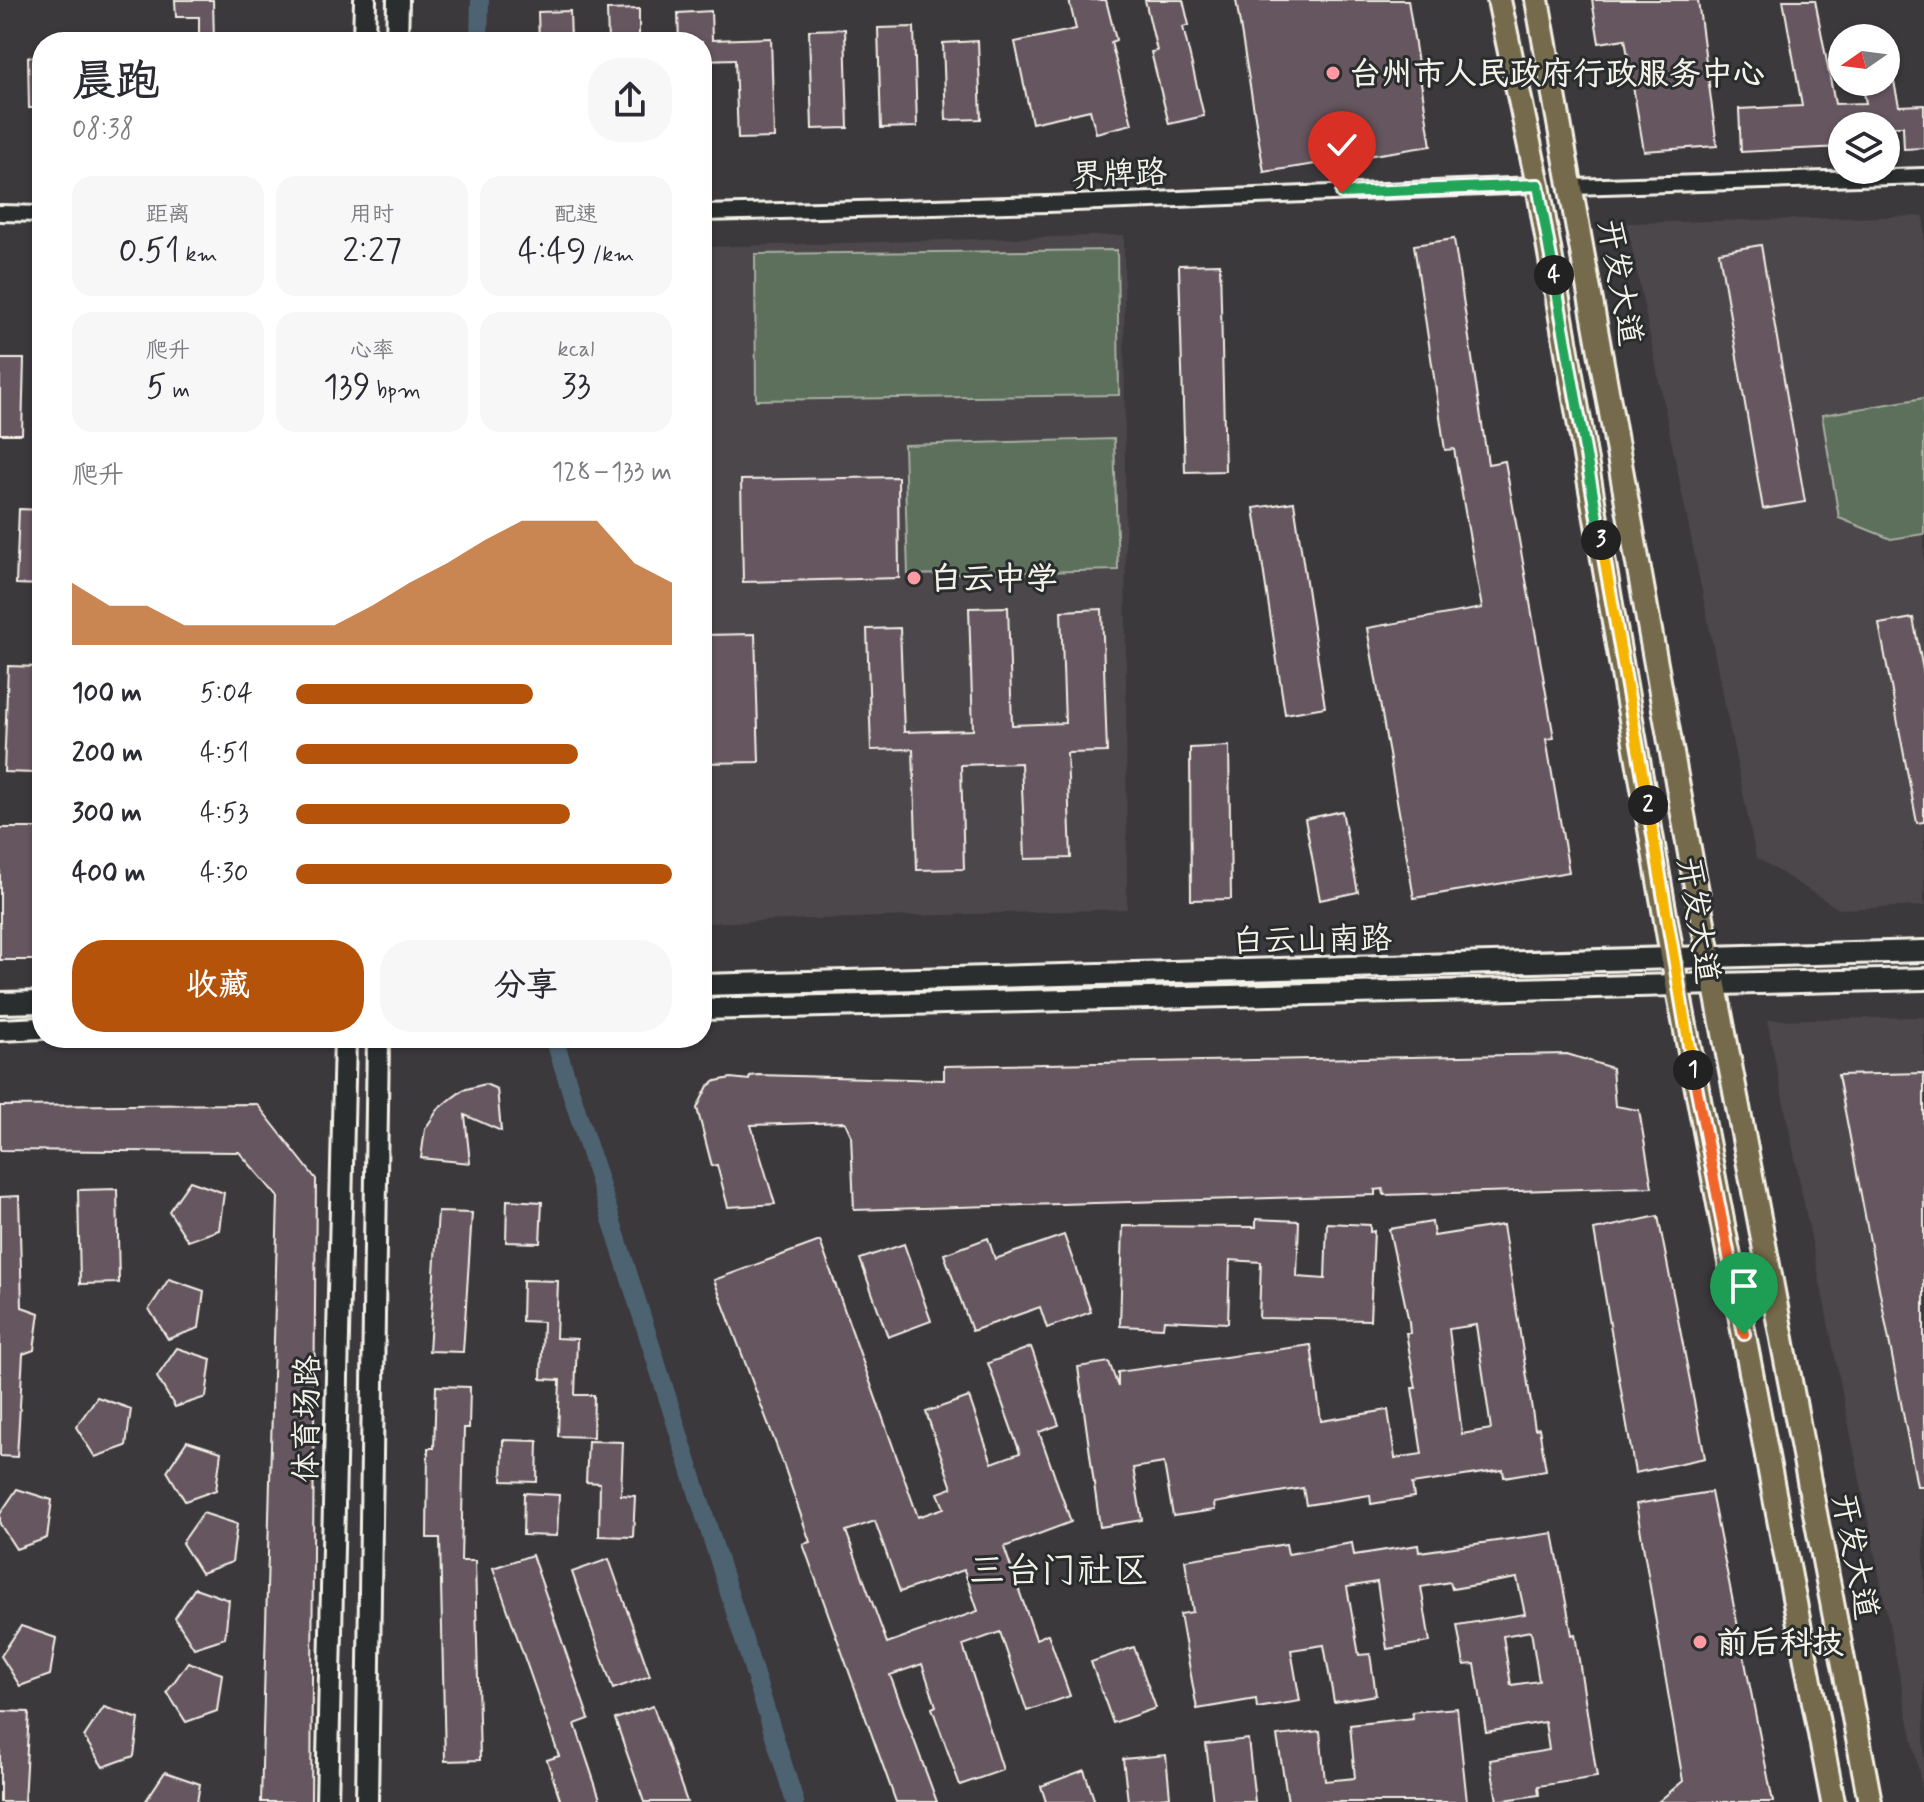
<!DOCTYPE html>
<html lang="zh">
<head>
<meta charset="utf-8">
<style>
  :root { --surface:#fff; --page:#f7f7f7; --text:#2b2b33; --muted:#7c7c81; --accent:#b45309 }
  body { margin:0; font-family:Mynerve,"LXGW WenKai TC",sans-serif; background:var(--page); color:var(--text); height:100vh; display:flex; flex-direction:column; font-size:30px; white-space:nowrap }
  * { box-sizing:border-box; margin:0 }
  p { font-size:26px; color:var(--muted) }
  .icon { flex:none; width:44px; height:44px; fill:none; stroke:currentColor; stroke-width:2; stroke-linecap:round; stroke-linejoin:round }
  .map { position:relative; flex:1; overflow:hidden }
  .details { position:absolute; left:32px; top:32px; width:680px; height:1016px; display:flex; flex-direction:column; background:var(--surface); border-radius:32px; box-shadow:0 2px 6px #0004 }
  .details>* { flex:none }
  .needle { width:52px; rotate:256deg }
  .buttons { position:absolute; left:1828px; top:24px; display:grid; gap:16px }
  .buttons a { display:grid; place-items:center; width:72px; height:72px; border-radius:50%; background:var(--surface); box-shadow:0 2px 6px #0004; font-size:40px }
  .pin { position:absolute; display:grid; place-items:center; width:68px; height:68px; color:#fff; margin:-82px -34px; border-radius:50% 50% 50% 0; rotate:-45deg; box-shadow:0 0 8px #0007 }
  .pin .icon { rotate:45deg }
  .km { position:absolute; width:40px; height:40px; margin:-20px; border-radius:50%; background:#222; color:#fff; font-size:22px; line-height:40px; text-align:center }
  .round { display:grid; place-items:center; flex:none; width:84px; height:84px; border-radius:32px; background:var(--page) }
  .head { display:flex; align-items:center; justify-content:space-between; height:136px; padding:0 40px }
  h1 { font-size:44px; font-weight:600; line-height:60px }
  .stats { display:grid; grid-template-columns:repeat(3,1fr); gap:12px; height:136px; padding:8px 40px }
  .stats div { display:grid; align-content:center; border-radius:20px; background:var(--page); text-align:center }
  .stats b { font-size:34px; font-weight:600 }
  .stats small { font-size:22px; font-weight:400 }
  .stats p { font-size:22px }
  .chart { height:224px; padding:16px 40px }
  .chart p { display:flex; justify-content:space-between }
  .chart svg { width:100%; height:144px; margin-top:8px; fill:var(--accent); opacity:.7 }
  .button { display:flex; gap:16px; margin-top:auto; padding:16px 40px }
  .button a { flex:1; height:92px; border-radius:32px; background:var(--accent); color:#fff; font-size:32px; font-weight:600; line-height:92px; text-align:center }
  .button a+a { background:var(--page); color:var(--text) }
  ul { padding:0 40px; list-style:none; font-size:26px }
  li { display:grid; grid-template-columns:128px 96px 1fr; align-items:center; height:60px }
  li i { height:20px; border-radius:10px; background:var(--accent) }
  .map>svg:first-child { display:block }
</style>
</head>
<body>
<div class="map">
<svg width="1924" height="1802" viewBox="0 0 1924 1802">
  <rect width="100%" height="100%" fill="#3c393d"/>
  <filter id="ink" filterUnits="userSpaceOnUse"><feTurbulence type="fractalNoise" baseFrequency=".0125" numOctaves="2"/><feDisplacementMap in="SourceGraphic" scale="16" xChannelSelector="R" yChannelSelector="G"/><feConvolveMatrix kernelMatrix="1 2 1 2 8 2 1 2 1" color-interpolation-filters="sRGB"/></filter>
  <g filter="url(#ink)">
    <path fill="#4c464b" d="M1924,216v690l-85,3 -83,-52 -129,-634z
      M1124,235l3,674 -425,14v-676z
      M1924,1017v780l-157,-777z"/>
    <path fill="#5c705b" stroke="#a8b0a2" stroke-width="2" d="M1117,250l2,145 -363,5 -1,-146z
      M1924,398v136l-33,5 -52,-21 -17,-103z
      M1114,439l4,131 -210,5 -4,-130z"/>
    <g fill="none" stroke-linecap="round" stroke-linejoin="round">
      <path stroke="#4e6372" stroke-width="18" d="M479,42l1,-42
        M554,1038l241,764"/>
    </g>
    <path fill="#665660" stroke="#f4f1e8" stroke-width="2" fill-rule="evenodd" d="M175,0h38l1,42h-15v-25h-23z
      M1069,0h37l10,40 -5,2 21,82 -36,9 -6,-23 -58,13 -17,-81 61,-13z
      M1145,0h38l6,25 -6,2 21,89 -35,8 -18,-72 6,-1z
      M1236,0h172l23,146 -167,26z
      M1592,0h106l19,146 -73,5 -19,-112 -26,4z
      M1783,0h32l20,104 31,-1 -4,-21h32l5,24 25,-1v43l-20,1 -1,-23h-61v21l-101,5 -2,-43 63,-3z
      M639,9v33h-31l-1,-32z
      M570,11l1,31h-32l-1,-30z
      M711,11l1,29 59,-2 3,100 -36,1 -3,-80 -33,1v-18h-23l-1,-29z
      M914,27l3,100 -36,1 -3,-100z
      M845,29l3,99 -36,1 -3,-99z
      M978,41l3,78 -35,1 -3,-77z
      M42,56v52h-13l-1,-51z
      M1454,239l34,225 17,-3 49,277 -8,1 23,133 -155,26 -47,-270 115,-20 -28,-159 -9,1 -31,-205z
      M1761,245l44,257 -42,7 -44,-257z
      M1220,264l5,207 -40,1 -6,-207z
      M0,359h24l-2,75h-22z
      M898,477l1,101 -156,4 -2,-102z
      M1294,502l31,205 -40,7 -31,-206z
      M19,509l23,1v75l-26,-1z
      M1008,607l4,118 53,-2 -4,-112 41,-2 5,143 -40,1 4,105 -46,1 -4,-96 -60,2 3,104 -47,1 -4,-121 -42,1 -4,-121 33,-1 4,104 69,-2 -4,-122z
      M1913,618l11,57v147l-7,1 -38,-199z
      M755,634l4,128 -57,1v-128z
      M8,666l31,1 -4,106 -31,-1z
      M1229,746l2,153 -40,1 -1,-152z
      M1342,811l16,81 -38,8 -15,-81z
      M0,828h42v132h-42z
      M1567,1054l45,14 3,38 24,4 13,77 -268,8 -1,-6 -8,1v5l-521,15 -3,-75 -6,-13 -94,3 24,79 -47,3 -11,-42 -5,1 -15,-58 11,-22 8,-5 15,-3 18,2 1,-4 8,-1 186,5v-14z
      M1924,1073v413h-7l-79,-411z
      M485,1084l12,5 4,42 -36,-16 5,48 -49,-5 4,-29 14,-21 24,-18z
      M257,1104l59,75 -5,623h-50l17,-605 -39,-45 -239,-2v-44z
      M190,1181l34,12 -5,37 -31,11 -19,-30z
      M117,1189l2,94 -39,1 -2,-94z
      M19,1196l3,111 17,6 -5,37 -11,4 -6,103 -17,-1v-259z
      M507,1200l35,2 -2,41 -34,-1z
      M438,1212l34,1 -9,139 -34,-1z
      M1658,1216l47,242 -70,15 -41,-243z
      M1256,1219l43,2 -2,56 28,2 2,-56 43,2v7l4,-1 -4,89 -111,-2 2,-56 -31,-2 -2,63 -64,-3 -1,8 -43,-2 3,-100 133,1z
      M1432,1222l2,14 69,-11 32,204 4,-1 7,42 -42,7 -1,-7 -91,14 2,13 -43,7 -1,-9 -64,10 -3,-17 -89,15 1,7 -42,6 -9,-53 -31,5 9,52 -42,7 -22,-160 31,-5 9,25v-15l193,-27 10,76 67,-11 7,48 27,-4 -10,-66h4l-10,-55h4l-1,-11 -20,-93zM1476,1325l15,104 -29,5 -13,-105z
      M1064,1235l27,77 -44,16 -7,-21 -68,24 -28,-77 44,-16 7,21z
      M820,1241l98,276 26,-9 -6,-15 14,-5 -26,-76 43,-15 23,66 28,-10 -32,-90 43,-16 28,78 -20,7 32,90 -67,25 32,92 12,-5 22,62 -43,15 -27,-79 -37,13 40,125 -43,15 -28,-77 4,-2 -14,-42 -32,11 47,127h-41l-93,-258 7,-2 -27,-79 -69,-183zM875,1521l25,71 64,-22 14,41 -91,32 -41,-112z
      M904,1244l27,77 -43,16 -28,-78z
      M169,1279l35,12 -5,37 -31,11 -19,-30z
      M523,1280l35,1 -2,57 21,1 -2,56h19l-1,42 -35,-1 2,-56 -19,-1 2,-57 -21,-1z
      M177,1348l34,11 -5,38 -31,10 -18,-30z
      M436,1386l34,1 -1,41h-5l-3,133h14l5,199 -35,1 -5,-223h-13l1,-90h6z
      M97,1397l34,12 -5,37 -31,11 -19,-30z
      M503,1440l35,1 -1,41 -35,-1z
      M187,1441l34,11 -5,38 -31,11 -18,-30z
      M588,1441l35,1 -2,53 14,1 -2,41 -34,-1 1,-53 -14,-1z
      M17,1489l35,11 -5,38 -31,11 -16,-25v-10z
      M1711,1492l62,310h-115l25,-21 -47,-277z
      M524,1493l35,2 -2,41 -34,-1z
      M203,1513l34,11 -5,38 -31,11 -19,-30z
      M1553,1533l19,102 3,-1 22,143 -59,9 1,9 -42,6 -7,-41 59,-10 -4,-28 -59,10 -11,-68 -11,1 -7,-40 68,-11 -8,-36 -65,11 -2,-7 -29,5 9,55 -43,7 -10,-67 -30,5 12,68 11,-1 6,41 -42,7 -10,-57 -33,5 9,51 -43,7 -1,-9 -59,10 -17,-95 13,-2 -8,-52 101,-16 2,10 64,-11 2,12 64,-10 1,7zM1531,1631l8,50 -28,4 -8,-49z
      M532,1555l57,164 -14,5 26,78h-40l-14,-42 12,-4 -66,-188z
      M609,1559l41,117 -37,13 -41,-117z
      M195,1588l34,12 -4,38 -31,10 -19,-30z
      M21,1626l35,12 -6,37 -30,11 -19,-30z
      M1134,1647l22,61 -43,15 -22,-61z
      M188,1662l34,12 -5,37 -31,11 -19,-30z
      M653,1706l34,96h-43l-29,-83z
      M104,1707l35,12 -5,37 -31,11 -19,-30z
      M1457,1708l10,94h-179l-11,-66 43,-5 5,50 30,-3 -5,-53 63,-7 -1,-6z
      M0,1711l29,1 -5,90h-24z
      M1248,1739l7,63h-42l-7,-58z
      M1166,1755l4,42 -42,4 -5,-42z
      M1084,1770l11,32h-49l-5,-16z
      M165,1772l35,12 -3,18h-52z"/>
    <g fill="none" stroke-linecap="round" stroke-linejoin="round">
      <g stroke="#f4f1e8" stroke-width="20">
        <path id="minor" d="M1572,187l352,-11
          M0,213l42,1
          M702,213l346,-9 490,-19"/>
      </g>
      <g stroke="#f4f1e8" stroke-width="26">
        <path id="secondary" d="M364,42l1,-42
          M397,42l1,-42
          M702,985l1222,-34
          M0,1003l42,-1
          M702,1009l1222,-30
          M0,1030l42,-2
          M327,1802l18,-764
          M367,1802l11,-764"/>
      </g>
      <g stroke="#f4f1e8" stroke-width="28">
        <path id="primary" d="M1499,0l39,185 139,799 156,818
          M1537,0l155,865 178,937"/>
      </g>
      <use href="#minor" stroke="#2a2d2e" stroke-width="14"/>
      <use href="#secondary" stroke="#2a2d2e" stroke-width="20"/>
      <use href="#primary" stroke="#746b4b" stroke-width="22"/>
    </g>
  </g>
  <g fill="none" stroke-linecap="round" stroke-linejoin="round" filter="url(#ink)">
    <g stroke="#fff" stroke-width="16">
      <path id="split-1" d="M1693,1070l51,264"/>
    </g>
    <g stroke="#fff" stroke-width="16">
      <path id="split-2" d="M1648,805l45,265"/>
    </g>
    <g stroke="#fff" stroke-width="16">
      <path id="split-3" d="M1601,540l47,265"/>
    </g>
    <g stroke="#fff" stroke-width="16">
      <path id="split-4" d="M1554,275l47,265"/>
    </g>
    <g stroke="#fff" stroke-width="16">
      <path id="split-5" d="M1342,193l196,-8 16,90"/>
    </g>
    <use href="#split-1" stroke="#f0652b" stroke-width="10"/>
    <use href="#split-2" stroke="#f5b400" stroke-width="10"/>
    <use href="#split-3" stroke="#f5b400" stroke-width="10"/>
    <use href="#split-4" stroke="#22a559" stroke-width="10"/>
    <use href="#split-5" stroke="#22a559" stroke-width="10"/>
  </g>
  <g fill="#ff9aa2" stroke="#2a2d2e" stroke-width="3">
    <circle cx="1333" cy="73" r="8"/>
    <circle cx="914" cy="578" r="8"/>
    <circle cx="1700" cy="1642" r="8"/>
  </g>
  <g text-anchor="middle" stroke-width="6" stroke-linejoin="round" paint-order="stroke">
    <g font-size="32" font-weight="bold" fill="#f4f1e8" stroke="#2a2d2e" text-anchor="start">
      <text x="1349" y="84">台州市人民政府行政服务中心</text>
      <text x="930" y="589">白云中学</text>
      <text x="1716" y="1653">前后科技</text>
    </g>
    <g font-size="32" fill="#f4f1e8" stroke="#2a2d2e">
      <text transform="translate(1119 173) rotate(-2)" y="11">界牌路</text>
      <text transform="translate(1621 282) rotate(80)" y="11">开发大道</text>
      <text transform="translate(1699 920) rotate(81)" y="11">开发大道</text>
      <text transform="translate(1312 939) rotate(-1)" y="11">白云山南路</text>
      <text transform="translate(306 1419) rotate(-89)" y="11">体育场路</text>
      <text transform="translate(1856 1556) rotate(79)" y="11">开发大道</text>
    </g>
    <g font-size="36" fill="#f4f1e8" stroke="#2a2d2e">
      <text x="1059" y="1582">三台门社区</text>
    </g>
  </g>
</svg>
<div class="buttons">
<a><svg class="needle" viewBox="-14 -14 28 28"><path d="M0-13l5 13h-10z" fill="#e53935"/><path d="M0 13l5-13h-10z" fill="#7c7c81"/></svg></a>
<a><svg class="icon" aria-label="layers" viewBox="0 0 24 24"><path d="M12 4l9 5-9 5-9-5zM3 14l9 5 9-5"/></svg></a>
</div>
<div class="pin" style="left:1744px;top:1334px;background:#1e9e55"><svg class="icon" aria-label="arrive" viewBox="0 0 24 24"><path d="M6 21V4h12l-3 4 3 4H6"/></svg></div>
<div class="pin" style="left:1342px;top:193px;background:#d93025"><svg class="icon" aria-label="check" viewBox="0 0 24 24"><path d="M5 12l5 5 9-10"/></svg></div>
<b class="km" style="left:1693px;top:1070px">1</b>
<b class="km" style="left:1648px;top:805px">2</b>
<b class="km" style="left:1601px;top:540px">3</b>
<b class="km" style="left:1554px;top:275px">4</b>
<section class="details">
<div class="head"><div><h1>晨跑</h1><p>08:38</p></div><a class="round"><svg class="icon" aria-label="share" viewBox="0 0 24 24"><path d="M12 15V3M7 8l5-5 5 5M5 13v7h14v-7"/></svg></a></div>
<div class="stats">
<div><p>距离</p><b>0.51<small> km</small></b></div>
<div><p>用时</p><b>2:27</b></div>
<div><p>配速</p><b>4:49<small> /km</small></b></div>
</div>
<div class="stats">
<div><p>爬升</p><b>5<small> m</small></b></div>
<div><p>心率</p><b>139<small> bpm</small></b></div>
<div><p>kcal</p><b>33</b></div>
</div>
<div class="chart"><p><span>爬升</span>128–133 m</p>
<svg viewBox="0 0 160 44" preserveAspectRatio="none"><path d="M0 44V25L10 32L20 32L30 38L40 38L50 38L60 38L70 38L80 32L90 25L100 19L110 12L120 6L130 6L140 6L150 19L160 25V44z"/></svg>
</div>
<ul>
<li><b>100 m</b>5:04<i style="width:63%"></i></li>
<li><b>200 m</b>4:51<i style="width:75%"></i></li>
<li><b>300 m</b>4:53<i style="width:73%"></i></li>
<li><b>400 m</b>4:30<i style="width:100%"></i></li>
</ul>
<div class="button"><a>收藏</a><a>分享</a></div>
</section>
</div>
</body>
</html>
